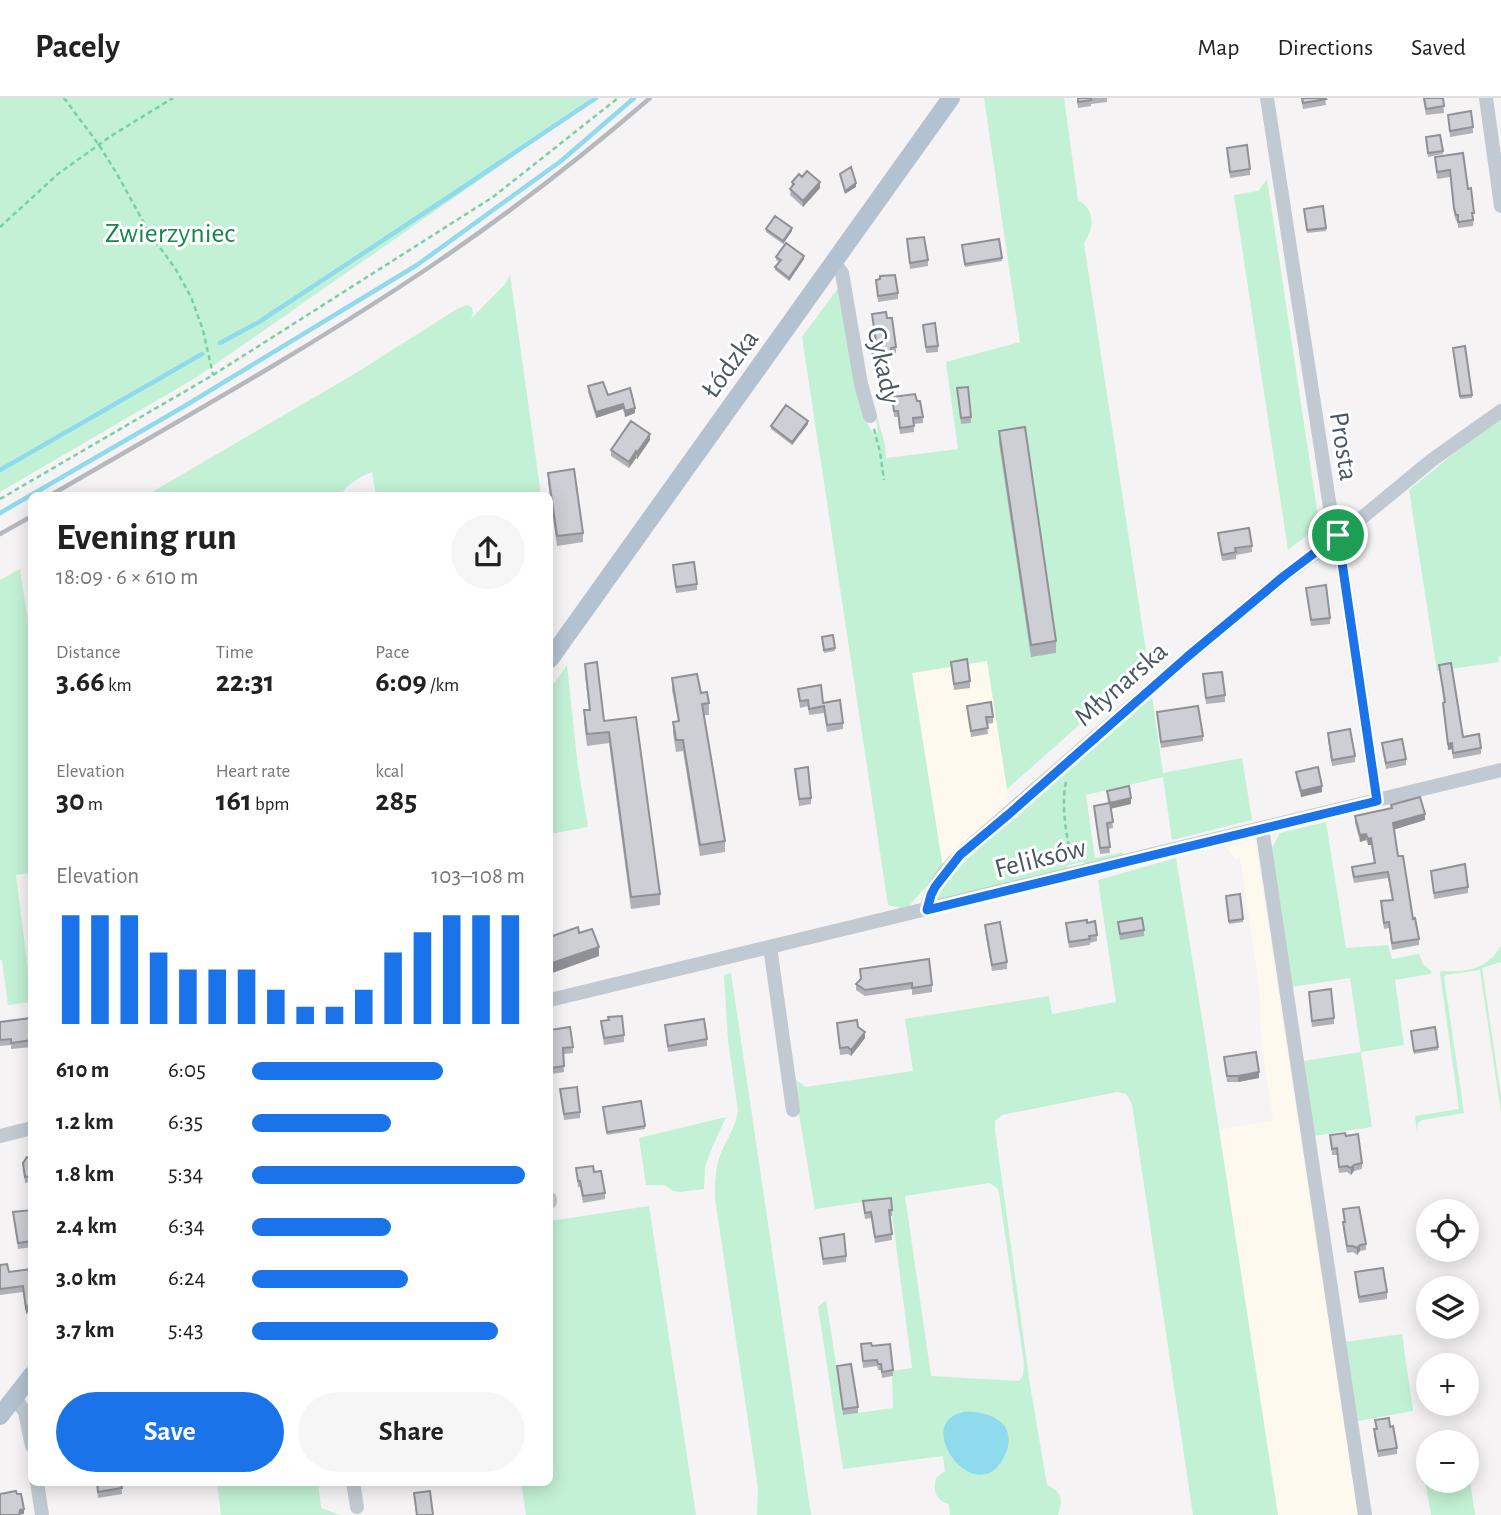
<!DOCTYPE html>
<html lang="en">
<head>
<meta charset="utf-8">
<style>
  :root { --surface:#fff; --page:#f6f6f6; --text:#222; --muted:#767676; --line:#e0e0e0; --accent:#1a73e8 }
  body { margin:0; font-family:"Alegreya Sans",sans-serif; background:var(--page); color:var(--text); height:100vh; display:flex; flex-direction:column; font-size:26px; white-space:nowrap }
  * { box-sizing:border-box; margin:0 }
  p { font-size:23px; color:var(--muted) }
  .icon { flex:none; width:38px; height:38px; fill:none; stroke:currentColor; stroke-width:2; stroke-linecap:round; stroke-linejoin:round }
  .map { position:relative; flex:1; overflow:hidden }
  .drawer { position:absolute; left:28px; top:394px; width:525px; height:994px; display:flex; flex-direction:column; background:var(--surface); border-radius:10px; box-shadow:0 4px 18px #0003 }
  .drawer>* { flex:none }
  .tools { position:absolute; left:1416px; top:1101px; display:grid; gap:14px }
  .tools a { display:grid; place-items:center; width:63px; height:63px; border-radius:50%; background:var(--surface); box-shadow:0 4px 18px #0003; font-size:35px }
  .pin { position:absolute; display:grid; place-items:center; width:60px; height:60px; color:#fff; margin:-30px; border:4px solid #fff; border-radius:50%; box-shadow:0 2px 7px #0007 }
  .round { display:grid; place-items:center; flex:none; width:74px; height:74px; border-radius:37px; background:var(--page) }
  .overview { display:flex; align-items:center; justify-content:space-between; height:119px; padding:0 28px }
  h1 { font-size:38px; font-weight:700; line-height:52px }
  .metrics { display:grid; grid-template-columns:repeat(3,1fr); gap:10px; height:119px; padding:7px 28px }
  .metrics div { display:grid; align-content:center }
  .metrics b { font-size:30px; font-weight:700 }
  .metrics small { font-size:19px; font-weight:400 }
  .metrics p { font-size:19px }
  .chart { height:196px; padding:14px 28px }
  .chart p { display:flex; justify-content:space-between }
  .chart svg { width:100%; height:126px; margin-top:7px; stroke:var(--accent); stroke-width:6 }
  .action { display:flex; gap:14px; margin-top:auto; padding:14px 28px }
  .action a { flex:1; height:80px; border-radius:42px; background:var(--accent); color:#fff; font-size:28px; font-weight:700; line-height:80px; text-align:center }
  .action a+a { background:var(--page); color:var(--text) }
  ul { padding:0 28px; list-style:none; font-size:23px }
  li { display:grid; grid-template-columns:112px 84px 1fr; align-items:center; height:52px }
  li i { height:18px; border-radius:9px; background:var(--accent) }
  header { display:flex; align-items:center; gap:42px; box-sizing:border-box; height:98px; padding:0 35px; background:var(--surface); border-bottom:2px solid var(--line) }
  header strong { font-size:33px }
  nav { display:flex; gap:38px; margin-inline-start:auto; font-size:24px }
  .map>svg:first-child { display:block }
</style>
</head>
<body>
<header>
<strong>Pacely</strong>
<nav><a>Map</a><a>Directions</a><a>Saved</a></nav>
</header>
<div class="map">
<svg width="1501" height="1417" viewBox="0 0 1501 1417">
  <rect width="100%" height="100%" fill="#f5f3f3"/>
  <path fill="#fdf9ef" d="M988,563l21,145 -66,62 -31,-195z
    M1255,741l103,676h-81l-58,-385 54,-10 -12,-79 -2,-55 -19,-128 -5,1 -10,-13z"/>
  <path fill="#c3f1d5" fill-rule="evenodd" d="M0,0h597l-400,279 -197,115z
    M984,0h80l14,102c18,10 16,28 6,43l64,421 -141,125 -20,-128 -75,12 31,195 -35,39 -6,1 -14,-3 -86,-568 37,-50 21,111 8,27 6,10 4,-3 -4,-26 11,39 1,13 72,-9 -12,-87 74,-20z
    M1267,81l51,337 -7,16 -23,18 -54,-355 24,-4z
    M510,176l31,221h-165l-4,-23c-12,4 -25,13 -32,23h-193l209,-122 101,-64 10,-4 5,2 1,6 -2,6 34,-35z
    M1501,320v238l-3,1 1,5 -62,9 -28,-181 59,-48z
    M20,471l12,79v225l-16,2 16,127 -24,3 -6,-45h-2v-380z
    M567,567l11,102 10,60 -38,7v-145z
    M1152,598l11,77 79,-15 10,62 -80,20 -9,-63 -77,18 9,63 28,-6 -2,4 -31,8 -9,-2 -14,4 -1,3 -31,6 -114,31c72,-75 151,-144 231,-210z
    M1326,724l20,126 42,-3 4,14 27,-5 4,10 9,8 -1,2 -36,6 9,65 -43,7 11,75 -58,9 -11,-75 58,-9 -11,-74 -59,9 -20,-137 9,-17z
    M1176,760l28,173 74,484h-85l-61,-411 -6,-10 -9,-2 -115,23 -7,6v9l35,255 17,100c15,7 16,14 11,30h-108l-1,-11c-14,-4 -16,-13 -13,-26l9,-7 -2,-15 -100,13 -25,-162 8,-7 18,115 49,-7 -1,-37 20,-3 -22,-170 -75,11 -22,-131 13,9 107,-16 -8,-52 144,-23 3,18 64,-12 -18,-122zM989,1085l8,5 2,5 25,171 -1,12 -4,5 -88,-5 -26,-180z
    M1501,848v16l-19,6 19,128v17l-21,-143 -34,5 -2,2 20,136 -42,7 -4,3 -1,8 -2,-15 44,-7 -19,-136 1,-2c27,1 45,-1 60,-25z
    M731,875l80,542h-54l1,-27 -43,-290c0,-16 0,-30 6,-45 6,-14 15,-27 17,-42l-10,-71 -4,-65z
    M726,1019l-15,33 -6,17 -1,22 -24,3 -7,-1 -9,-6h-18l-7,-47z
    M649,1108l47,309h-170l-5,-33h29v-261z
    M1402,1236l11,77 -55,10 -13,-79z
    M1428,1355v27h38l1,-21 8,56h-44l-10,-57z
    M217,1384h101l3,26 19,7h-119z"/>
  <path fill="#90daee" d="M963,1314c28,-2 56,12 42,43 -4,8 -10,17 -19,19 -26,7 -55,-37 -37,-55 4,-4 9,-5 14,-7z"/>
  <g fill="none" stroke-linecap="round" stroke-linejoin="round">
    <path stroke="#90daee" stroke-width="4.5" d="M220,245l39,-21 185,-122 152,-102
      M0,372l202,-116
      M0,415l183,-106 234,-142 144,-104 73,-63"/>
    <path stroke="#7ad0a6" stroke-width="2.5" stroke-dasharray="5 3.5" stroke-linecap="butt" d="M64,0l35,47 18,29 33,60 25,34 16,29 12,33 10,45
      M0,129l58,-53 53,-38 62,-38
      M874,331l6,23 4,28
      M0,401l213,-124 280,-178 125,-99
      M1066,684c-5,24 0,53 6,77"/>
    <path stroke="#c1cad2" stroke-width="14" d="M1267,0l64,416 7,21 39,266
      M1486,0l15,108
      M834,164l8,11 19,111 9,32
      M1262,730l103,687
      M927,812c2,-22 19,-40 33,-55l227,-198 97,-81 69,-51 79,-65 69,-49
      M770,849l23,163
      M550,902l951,-230
      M0,1038l32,-8
      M550,1101v3
      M15,1300l10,14 7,34
      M37,1384l5,33
      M353,1384l4,25"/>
    <path stroke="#b3c2d1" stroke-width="18" d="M550,561l401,-561
      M0,1318l32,-41"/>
    <path stroke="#b5b8bd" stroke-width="4.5" d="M51,397c131,-76 264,-150 389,-235 73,-50 143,-104 210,-162
      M0,436l32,-18"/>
  </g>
  <path fill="#b0b2b7" d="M1077,0h30v4l-16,2v2l-13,2z
    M1301,0h24l1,7 -23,4z
    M1423,0h20l1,15 -18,2z
    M1448,17l25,12v6l-23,4z
    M1426,43l17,10v3l-15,3z
    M1227,50l23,21v6l-20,3z
    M1463,55l5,36 6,30 -1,7 -15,2v-7h-2l-2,-7 -4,-37 -13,2 -2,-22z
    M792,84l28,6 -17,19 -13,-12z
    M1304,114l22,16v3l-19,2z
    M766,131l26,2 -9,13 -17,-12z
    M907,141l21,21v6l-18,3z
    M962,150l40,10v3l-37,6z
    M776,159l28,2 -15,22 -14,-11v-3l4,-5 -3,-2z
    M880,181l18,14v6l-20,3 -2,-22z
    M872,216l15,4 9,29v6l-5,1v5l-18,4 -2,-20 4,-1z
    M923,227l15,21v6l-12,1z
    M1453,253l19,44v3l-12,1z
    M588,288l20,9 27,18 -10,4 -2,-8 -27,9 -8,-26z
    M957,290l14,29v6l-10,1z
    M892,299l25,4 6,16v6l-9,1v8l-14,2 -2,-17h-4z
    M808,326l-16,21 -21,-16v-3z
    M999,333l57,210v12l-25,4 -32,-214z
    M650,342l-13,19 -1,-1 -7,10 -18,-12v-6z
    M548,375l35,60v9l-26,4 -9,-64z
    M1218,435l34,13v6l-16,3v4l-14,2z
    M673,467l24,19v6l-21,3z
    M1306,490l24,30v6l-19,2z
    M822,539l13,11v3l-11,2z
    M951,564l19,19v7l-16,2z
    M585,566l19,57 32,-4 24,177v11l-29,4 -22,-166 -22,3 -3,-24v-12h5l-4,-35z
    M1439,567l24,72 18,11v6l-28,5 -1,-10 -4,1 -5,-41v-6l1,-1z
    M1203,576l22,21v7l-19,2z
    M672,580l29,15 8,10v12h-5l21,126v11l-25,4 -17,-105 -7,1 -3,-19v-11l5,-1 -6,-31z
    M798,591l25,14 20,20v6l-16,3 -3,-19 -15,2 -1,-9 -8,2z
    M967,608l26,11v6l-6,1 1,10 -17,3z
    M1157,614l46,24v5l-42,7z
    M1328,635l27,23v6l-23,4 -4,-26z
    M1382,645l24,16v6l-20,4 -4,-20z
    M795,671l16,29v6l-12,2z
    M1296,674l26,20 -21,5 -5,-19z
    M1107,693l24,13 -20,4 2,20 -5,1 2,24 -10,1 -6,-48 14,-2z
    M1391,707l34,15 -31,9 4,27 15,63 6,20v6l-27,5 -3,-22 -5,1 -3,-21v-7l11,-1 -4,-22 -34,5 -2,-10v-6l22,-4 -3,-18h-3l-2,-5 -6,2 -5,-19v-7l36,-7z
    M1431,773l37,16v6l-34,6z
    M1226,801l17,20v3l-14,2z
    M1118,824l26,8v6l-24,4z
    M1066,825h21l10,12v6l-7,2v2l-21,3z
    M985,827l22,37v7l-15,2 -7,-40z
    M579,835l20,23 -47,17 -2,-9v-27z
    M860,871l72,16v7l-20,3v-6l-47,7 -9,-6v-6l4,-4z
    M1309,894l25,26v6l-22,3z
    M31,920l1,29 -21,2v-4l-11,1v-24z
    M609,922l15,15v7l-20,3 -3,-24z
    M837,925l21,4 7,11 -14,18 -3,-2 -8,1z
    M665,927l42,14v7l-39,6z
    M550,932l23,17v6l-10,1 1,18 -13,2 -1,-8z
    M1411,936l27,13v3l-24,4z
    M1224,959l35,21 -21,4h-11z
    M560,991l20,23v6l-16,2z
    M603,1012l42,16v3l-38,6z
    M1330,1037l16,1 16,27v6l-8,2 -3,4 -4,-3 -8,1 -2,-18h-5z
    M32,1061v23l-7,1 -2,-20z
    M576,1070l18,4 11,21v6l-22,4 -3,-16h-2z
    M863,1103l29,9v6h-2l2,24 -17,3 -4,-25 -6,1z
    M1343,1111l23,35v6l-6,1 -3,4 -4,-3 -6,1 -4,-25v-6h1z
    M32,1112v37l-14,2 -5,-37z
    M820,1140l26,18v6l-23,3z
    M0,1167l9,7 23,-3v39l-6,6 -3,-22 -23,3z
    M1355,1174l32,20v7l-28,4z
    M861,1246l11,2 21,24v6l-11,2 -1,-8h-3l-1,-4 -14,2z
    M837,1268l21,41v6l-15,2z
    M1375,1322l22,28v6l-19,3 -4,-21v-7h2z
    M96,1384h25l1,12 -24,4z
    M414,1395l19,22h-17z"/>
  <path fill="#909195" d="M820,84v6l-17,19v-6z
    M856,85v4l-11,7v-3z
    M792,130v3l-9,13v-3z
    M804,158v3l-15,22v-3z
    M623,306v5l-27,9v-6z
    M635,310v5l-10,4v-6z
    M808,323v3l-16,21v-3z
    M650,336v6l-13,19v-6z
    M636,353v7l-7,10v-6z
    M1452,645v6l-4,1v-6z
    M1322,688v6l-21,5v-6z
    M1131,700v6l-21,5v-6z
    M1425,716v6l-32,10v-7z
    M1366,736v6l-6,2v-7z
    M1371,740v7h-3v-6z
    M599,849v9l-47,17v-10z
    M865,934v6l-14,18v-6z
    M1259,974v6l-21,4v-6z
    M1354,1067v6l-3,4v-7z
    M1360,1147v6l-3,4v-7z
    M32,1204v6l-6,6v-6z
    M24,1411v5l-5,1 1,-5z"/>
  <path fill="#cdcfd5" stroke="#909195" stroke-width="2" d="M1078,0h13v2l-13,2z
    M1302,0h23l1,1 -23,4z
    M1424,0h19l1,8 -18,3z
    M1471,13l2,16 -23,4 -2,-16z
    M1440,37l3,16 -15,2 -2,-16z
    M1247,47l3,24 -20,3 -3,-24z
    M1463,55l5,36 3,-1 3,25h-2l1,7 -15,2v-7h-2l-2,-7 -4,-38 -13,2 -2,-15z
    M851,69l5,16 -11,8 -5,-17z
    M807,73l13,11 -17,19 -13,-12 4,-5 -2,-2 7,-8 3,3z
    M1323,108l3,22 -19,2 -3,-21z
    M775,118l17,12 -9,13 -17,-12z
    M924,139l4,23 -18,3 -3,-24z
    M999,141l3,19 -37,6 -3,-19z
    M786,145l18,13 -15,22 -14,-11 6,-7 -5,-3z
    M895,177l3,18 -20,3 -2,-16 4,-1v-3z
    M886,214l1,6h5l4,29 -5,1v5l-18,3 -2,-13 5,-1 -4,-28z
    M935,225l3,23 -12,1 -3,-22z
    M1465,248l7,49 -12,1 -7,-48z
    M603,284l5,13 22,-7 5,20 -10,3 -2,-7 -27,8 -8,-26z
    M968,289l3,30 -10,1 -4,-30z
    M915,296l2,7h3l3,16 -10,1 1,8 -14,2 -2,-17h-4l-2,-14z
    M786,307l22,16 -16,21 -21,-16z
    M631,323l19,13 -13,19 -1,-2 -7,11 -18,-12z
    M1025,329l31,214 -25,4 -32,-214z
    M574,371l9,64 -26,3 -9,-63z
    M1249,430l3,18 -17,2 1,4 -14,3 -4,-22z
    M694,464l3,22 -21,3 -3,-22z
    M1326,487l4,33 -19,2 -5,-32z
    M833,537l2,13 -11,2 -2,-13z
    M967,561l3,22 -16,3 -3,-22z
    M597,564l7,59 32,-4 24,177 -29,3 -22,-165 -22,2 -3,-24h6l-5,-46z
    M1451,565l12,74 16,-3 2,14 -28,5 -1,-10 -4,1 -5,-41 2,-1 -6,-37z
    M1222,574l3,23 -19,3 -3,-24z
    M697,576l4,19 6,-1 2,11 -7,1 23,137 -25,4 -17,-105h-7l-1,-7 -2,-11 6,-1 -7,-43z
    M821,587l2,18 17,-3 3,23 -16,2 -3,-19 -15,3 -1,-9 -8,1 -2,-12z
    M991,604l2,15h-7l2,11 -17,3 -4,-25z
    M1198,608l5,30 -42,6 -4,-30z
    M1350,631l5,27 -23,4 -4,-27z
    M1402,641l4,20 -20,4 -4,-20z
    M808,669l3,31 -12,1 -4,-30z
    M1318,669l4,19 -21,5 -5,-19z
    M1129,688l2,12 -21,5 -3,-12z
    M1420,699l5,17 -32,9 5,33h5l10,63 2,-1 4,21 -27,4 -3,-21 -5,1 -3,-22 12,-1 -5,-28 -34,5 -2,-10 23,-4 -4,-25 -3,1 -2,-5 -6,1 -5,-19 37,-8 -1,-3z
    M1110,705l3,19 -6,1 3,24 -10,1 -6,-42z
    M1465,766l3,23 -34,6 -3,-22z
    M1240,796l3,25 -14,2 -3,-25z
    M1142,820l2,12 -24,4 -2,-12z
    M1087,822v3l8,-2 2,14 -8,1 1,3 -21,3 -3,-19z
    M1000,824l7,40 -15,3 -7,-40z
    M578,829l1,6 13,-4 7,18 -47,16 -2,-8v-18z
    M929,861l3,26 -20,3v-5l-47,7 -9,-6 5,-5 -1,-10z
    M1331,891l3,29 -22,3 -3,-29z
    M622,918l2,19 -20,3 -3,-17 8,-1 -1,-3z
    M31,920l1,22 -21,3v-4l-11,1v-18z
    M704,921l3,20 -39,7 -3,-21z
    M857,922l1,7 7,5 -14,18 -3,-3 -8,1 -3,-25z
    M570,929l3,20 -10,1 1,18 -13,2 -1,-38z
    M1435,929l3,20 -24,4 -3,-20z
    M1256,954l3,20 -21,4h-11l-3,-19z
    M577,989l3,25 -16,2 -4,-25z
    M641,1003l4,25 -38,6 -4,-25z
    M1345,1035l1,3 12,-2 4,29 -8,2 -3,3 -4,-2 -8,1 -2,-19 -5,1 -2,-14z
    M27,1059l5,2v17l-7,1 -2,-14z
    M593,1068l1,6 7,-1 4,22 -22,3 -3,-15h-2l-2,-13z
    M891,1100l1,12h-3l3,24 -17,3 -4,-25 -6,1 -2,-12z
    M1359,1109l7,37 -6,1 -3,3 -4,-2h-6l-4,-24h2l-2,-13z
    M32,1112v31l-14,2 -5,-31z
    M844,1136l2,22 -23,3 -3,-21z
    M7,1166l2,8 23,-3v33l-6,6 -3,-22 -23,3v-24z
    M1383,1170l4,24 -28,5 -4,-25z
    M871,1245l1,3 18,-2 3,26 -11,2 -1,-8h-3l-1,-4 -14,1 -2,-17z
    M851,1266l7,43 -15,2 -6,-43z
    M1389,1320l1,9 3,-1 4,22 -19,3 -4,-22h3l-2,-9z
    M97,1384h24l1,6 -24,4z
    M16,1393l1,3h4l3,15 -4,1 -1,5h-19v-21z
    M430,1393l3,24h-16l-3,-22z"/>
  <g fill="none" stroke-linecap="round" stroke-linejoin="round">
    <g stroke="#fff" stroke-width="14">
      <path id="route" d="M1338,437l39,266 -450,109 4,-15 4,-8 25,-32 49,-41 178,-157 97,-81z"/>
    </g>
    <use href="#route" stroke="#1a73e8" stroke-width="9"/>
  </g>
  <g text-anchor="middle" stroke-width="6" stroke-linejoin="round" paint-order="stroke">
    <g font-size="28" fill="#17864f" stroke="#fff">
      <text x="170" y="144">Zwierzyniec</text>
    </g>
    <g font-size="28" fill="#4a5661" stroke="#fff">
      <text transform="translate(729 265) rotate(-54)" y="10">Łódzka</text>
      <text transform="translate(885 267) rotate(78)" y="10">Cykady</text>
      <text transform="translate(1345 348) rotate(81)" y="10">Prosta</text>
      <text transform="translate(1120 585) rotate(-41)" y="10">Młynarska</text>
      <text transform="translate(1040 759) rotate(-14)" y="10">Feliksów</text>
    </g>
  </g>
</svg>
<div class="tools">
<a><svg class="icon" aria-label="locate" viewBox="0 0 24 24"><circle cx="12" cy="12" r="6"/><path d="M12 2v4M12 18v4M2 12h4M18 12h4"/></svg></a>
<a><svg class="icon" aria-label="layers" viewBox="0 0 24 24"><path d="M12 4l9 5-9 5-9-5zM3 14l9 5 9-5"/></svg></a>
<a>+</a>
<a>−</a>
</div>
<div class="pin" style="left:1338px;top:437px;background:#1e9e55"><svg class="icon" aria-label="arrive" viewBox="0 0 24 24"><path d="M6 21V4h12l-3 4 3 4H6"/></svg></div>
<section class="drawer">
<div class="overview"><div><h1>Evening run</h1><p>18:09 · 6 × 610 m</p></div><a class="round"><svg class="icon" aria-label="share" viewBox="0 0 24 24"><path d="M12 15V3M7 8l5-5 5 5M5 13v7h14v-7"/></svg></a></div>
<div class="metrics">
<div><p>Distance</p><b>3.66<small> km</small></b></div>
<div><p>Time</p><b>22:31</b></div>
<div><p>Pace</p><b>6:09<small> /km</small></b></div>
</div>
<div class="metrics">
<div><p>Elevation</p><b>30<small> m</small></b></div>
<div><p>Heart rate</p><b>161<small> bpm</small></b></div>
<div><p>kcal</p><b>285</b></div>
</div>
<div class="chart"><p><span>Elevation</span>103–108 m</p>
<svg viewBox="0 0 160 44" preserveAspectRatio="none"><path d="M5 44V6M15 44V6M25 44V6M35 44V19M45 44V25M55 44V25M65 44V25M75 44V32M85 44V38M95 44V38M105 44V32M115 44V19M125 44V12M135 44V6M145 44V6M155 44V6"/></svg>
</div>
<ul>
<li><b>610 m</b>6:05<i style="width:70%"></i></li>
<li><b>1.2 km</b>6:35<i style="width:51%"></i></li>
<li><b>1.8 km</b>5:34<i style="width:100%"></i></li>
<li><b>2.4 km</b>6:34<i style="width:51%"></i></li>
<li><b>3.0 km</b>6:24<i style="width:57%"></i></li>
<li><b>3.7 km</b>5:43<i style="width:90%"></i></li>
</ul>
<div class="action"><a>Save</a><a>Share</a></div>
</section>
</div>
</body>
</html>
